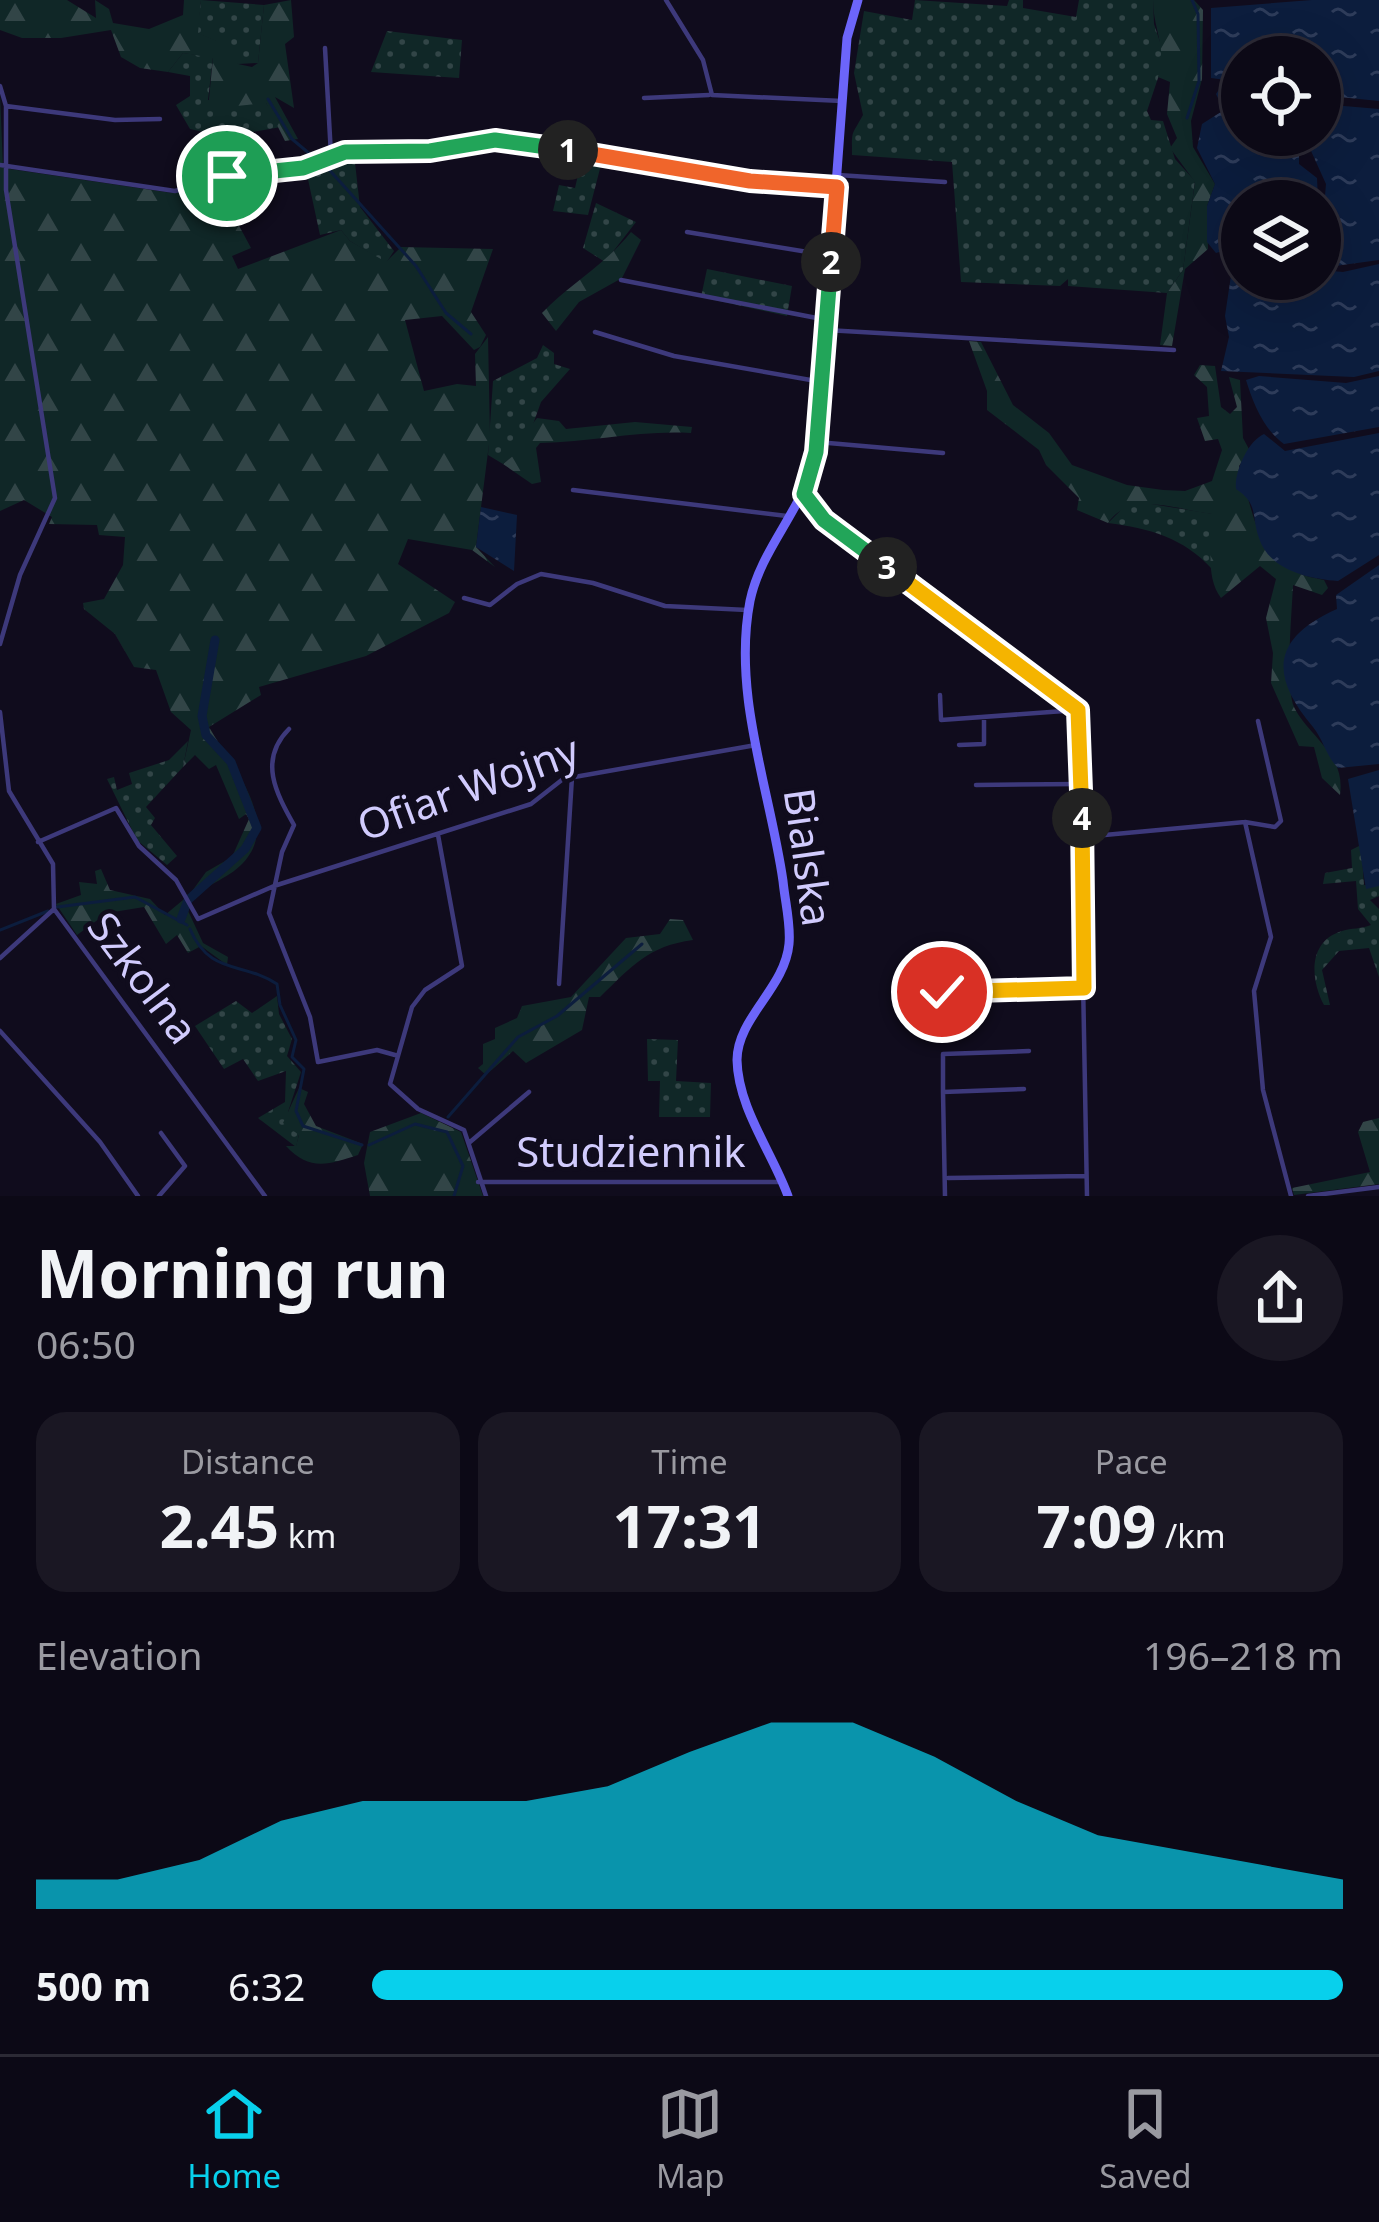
<!DOCTYPE html>
<html lang="en">
<head>
<meta charset="utf-8">
<style>
  :root { --surface:#0c0916; --page:#1a1723; --text:#f1f3f6; --muted:#9a9aa1; --line:#2c2a35; --accent:#08d0ec }
  body { margin:0; font-family:"Noto Sans",sans-serif; background:var(--page); color:var(--text); height:100vh; display:flex; flex-direction:column; font-size:45px; white-space:nowrap }
  * { box-sizing:border-box; margin:0 }
  p { font-size:39px; color:var(--muted) }
  .icon { flex:none; width:66px; height:66px; fill:none; stroke:currentColor; stroke-width:2; stroke-linecap:round; stroke-linejoin:round }
  .map { position:relative; height:1196px; overflow:hidden }
  .panel { display:flex; flex-direction:column; background:var(--surface); flex:1 }
  .panel>* { flex:none }
  .buttons { position:absolute; left:1221px; top:36px; display:grid; gap:24px }
  .buttons a { display:grid; place-items:center; width:120px; height:120px; border-radius:50%; background:var(--surface); box-shadow:0 12px 48px #0002,0 0 0 3px var(--line); font-size:60px }
  .pin { position:absolute; display:grid; place-items:center; width:102px; height:102px; color:#fff; margin:-51px; border:6px solid #fff; border-radius:50%; box-shadow:0 3px 12px #0007 }
  .km { position:absolute; width:60px; height:60px; margin:-30px; border-radius:50%; background:#222; color:#fff; font-size:33px; line-height:60px; text-align:center }
  .round { display:grid; place-items:center; flex:none; width:126px; height:126px; border-radius:63px; background:var(--page) }
  .summary { display:flex; align-items:center; justify-content:space-between; height:204px; padding:0 36px }
  h1 { font-size:66px; font-weight:700; line-height:90px }
  .stats { display:grid; grid-template-columns:repeat(3,1fr); gap:18px; height:204px; padding:12px 36px }
  .stats div { display:grid; align-content:center; border-radius:30px; background:var(--page); text-align:center }
  .stats b { font-size:60px; font-weight:700 }
  .stats small { font-size:33px; font-weight:400 }
  .stats p { font-size:33px }
  .chart { height:336px; padding:24px 36px }
  .chart p { display:flex; justify-content:space-between }
  .chart svg { width:100%; height:216px; margin-top:12px; fill:var(--accent); opacity:.7 }
  ul { padding:0 36px; list-style:none; font-size:39px }
  li { display:grid; grid-template-columns:192px 144px 1fr; align-items:center; height:90px }
  li i { height:30px; border-radius:15px; background:var(--accent) }
  .tabs { display:flex; justify-content:space-around; align-items:center; height:168px; border-top:3px solid var(--line); background:var(--surface); font-size:33px; color:var(--muted) }
  .tabs a { display:grid; justify-items:center; gap:6px }
  .tabs .active { color:var(--accent) }
  .map>svg:first-child { display:block }
</style>
</head>
<body>
<div class="map">
<svg width="1379" height="1196" viewBox="0 0 1379 1196">
  <defs>
    <pattern id="grass-dots" width="8" height="8" patternUnits="userSpaceOnUse" patternTransform="scale(3)"><rect width="8" height="8" fill="#102727"/><path d="M2 2h.1M6 6h.1" fill="none" stroke="#324547" stroke-width="1.8" stroke-linecap="round"/></pattern>
    <pattern id="forest-firs" width="22" height="20" patternUnits="userSpaceOnUse" patternTransform="scale(3)"><rect width="22" height="20" fill="#102727"/><path d="M5 1l3.5 6h-7zM16 11l3.5 6h-7z" fill="#324547"/></pattern>
    <pattern id="water-ripples" width="26" height="14" patternUnits="userSpaceOnUse" patternTransform="scale(3)"><rect width="26" height="14" fill="#0c1d3d"/><path d="M2 4q2-2 4 0t4 0M15 11q2-2 4 0t4 0" fill="none" stroke="#2e3c5a"/></pattern>
  </defs>
  <rect width="100%" height="100%" fill="#100c1d"/>
  <path fill="url(#grass-dots)" d="M201,0l63,5 -6,58 -20,1 -22,-23 -19,-8z
    M915,0l92,6 2,-6h14v8l53,9 3,-17h74l1,24 11,33 -18,54 4,9 12,1 12,38 20,22 -12,89 -16,23 -99,-7v-7l-8,7 -99,-4 -9,-120 -100,-7c0,-26 -1,-18 11,-40l-9,-42 10,-62 48,9z
    M387,31l75,9 -3,38 -88,-6z
    M183,53l30,4 -5,43 58,3 15,24 -73,13 -4,-8 -14,-3 -14,-24 14,-9v-20l-22,-4z
    M354,154l6,53 34,44 -8,12 -36,-22 -9,-11 -21,5 -14,-65z
    M583,154l20,3 -15,58 -35,-4 6,-26 16,3z
    M596,203l40,19 -31,40 -22,-14z
    M707,269l85,17 -5,30 -86,-19z
    M543,345l11,8v11l16,5 -29,33 -16,45 -22,17 -15,-9 5,-74 44,-23z
    M1145,503l68,11 -1,55c-28,-31 -63,-41 -104,-46l17,-17z
    M188,741l-5,26 -37,40 9,11 -4,7 26,31 -10,9 -30,-25 -30,-61 7,-2 3,13 15,-6 -3,-11 40,-13z
    M1361,845l3,40 15,1v10l-9,4 9,9v68l-10,-29 -30,3 -17,19 8,35h-6c-14,-26 -16,-64 18,-74 10,-3 19,-2 29,-6l-13,-16 -2,-28 -33,3 2,-11 27,-5 -1,-18z
    M277,996l2,18 13,25 -5,17 14,16 -13,40 11,22 -3,13 -38,-29 27,-16 1,-31 -28,10 -15,-22 -19,10 -29,-43 41,-25 16,12z
    M647,1039l31,1 -2,41 35,2 -1,34h-51l1,-36h-12z"/>
  <path fill="url(#forest-firs)" d="M0,0h67l29,18 -1,-18 14,9 4,14 36,6 34,-14 1,-15h17l-3,33 36,15 4,16 14,3 6,-4 6,-58 27,-5 3,37 -9,7 9,64 -19,-11 23,42 -13,2 -19,-38 -58,6 5,-51 -30,-5 -15,19 -28,-4 -19,-11 -10,-27 -50,8h-39l-22,-8z
    M1153,0h41l9,10 -1,69 -11,42 2,26 22,37 -8,22 1,43 -23,20 -13,77 -12,-1 7,-52 16,-23 12,-88 -25,-34 7,-10 -10,-24 3,-32 -12,-5c10,-27 -5,-48 -5,-77z
    M0,94l3,74 169,25 43,-12 36,67 -19,8 6,13 103,-39 9,11 36,21 15,-15 92,2 -22,63 15,23 -6,12 -6,3 -32,-34 -37,4 19,71 33,-7 19,2 -1,-32 13,-17 2,99 -14,111 19,20 -23,-17 -64,-11 -10,25 57,38 -6,11 -83,43 -107,31 2,8 -52,32c22,39 73,94 34,136 -16,17 -39,21 -53,40l-3,-5 19,-26 26,-15 17,-38 -3,-5 -7,5 -23,-54 -7,4 -14,-14 -12,12 8,-37 -20,-18 -15,-42 -22,-3 -19,-33 -31,-25 -1,-6 21,-4 19,-34 2,-28 -26,-2 -2,-10 -48,-1 3,-7 -28,-17 -24,11z
    M631,232l10,8 -19,38 -43,24 -23,29 -14,-18c29,-30 63,-48 89,-81z
    M969,341l12,1 32,63 36,28 23,32 55,20 36,5 22,1 27,-10 10,-31 -4,-11 -13,2 -8,-23 12,-2 -2,-29 -13,-12 6,-10 15,1 6,41 9,7 7,-7 -8,-30 11,3 3,58 7,13 -11,15c17,55 18,104 85,114l4,8 -6,7 -29,-10c-1,26 -8,101 1,122 14,29 52,47 46,88l-18,-17 -8,-31 -15,-1 -28,-63 2,-30 -7,-35 10,-39 -16,-13 -39,32c-17,-23 -8,-57 -9,-84 -34,-4 -82,-24 -104,9l-31,-13 2,-12 -33,-33 -7,-15 -52,-40v-19z
    M537,418l22,3 7,8 69,-7 57,5 -1,6c-51,-3 -99,9 -151,10l-4,5 5,34 -9,2 -29,-20 10,-8v-10h12l-3,-8z
    M101,869l9,21 40,9 15,16 18,-15 20,43 25,14 -1,8 -26,-19 -13,7 -11,-18 -11,9 -22,-37 -37,6 -30,22 -21,-31 25,-9 -2,-13 18,2 -2,-13z
    M670,919l13,1 10,20c-45,6 -61,26 -93,57h-11l-7,33 -56,33 -13,-12 -27,24 -8,-7 5,-4v-20l12,-5v-11l22,-10 5,-12 49,-9 55,-59 34,-4z
    M299,1088l9,4 -4,12 12,22 47,18 -5,11c-30,10 -49,16 -72,-9h10l3,-11 -16,-12z
    M421,1113l40,19 22,64h-113l-6,-33 6,-31z
    M1379,1118v66l-85,11 -2,-7 78,-16 -12,-40 5,-10z"/>
  <path fill="url(#water-ripples)" d="M1312,0h67v101l-59,-6v-38h-78v25l-31,-4v-70z
    M1220,88l22,1v46h57v29l18,14 1,23h-76v44l-26,8 -9,-11v-36l8,-22 -18,-36 5,-24 22,-14 -8,-16z
    M1320,104l59,5v151l-44,6 -15,-10 6,-72 -19,-42v-7h13z
    M1242,257v22h78v-9l23,2 36,-8v107l-25,6 -133,-6 8,-34 -4,-21 8,-54z
    M1259,376l87,7 33,-7v51l-95,17c-20,-14 -31,-41 -38,-64z
    M1379,433v122l-41,26c-30,-2 -69,-11 -79,-43 -8,-22 0,-34 -23,-49 -2,-17 12,-48 28,-55l21,17z
    M481,507l36,8 -3,56 -38,-24z
    M1379,565v199l-41,4c-12,-12 -15,-29 -25,-41 -44,-52 -41,-89 24,-118l-1,-14z
    M1379,770v116l-13,3 -18,-110z"/>
  <g fill="none" stroke-linecap="round" stroke-linejoin="round">
    <path stroke="#0c1d3d" stroke-width="3" d="M268,99l24,40 25,21
      M1187,118l12,-37 -1,-67 -6,-14
      M324,164l92,102 30,47 25,21
      M57,907l78,-10 52,28
      M190,929c20,47 52,32 87,55l3,21 16,35 -4,17 12,12 -8,42 7,15 59,19
      M0,930l48,-19
      M448,1117l70,-80 39,-21 85,-72
      M369,1145l46,-21 32,8 16,34 -9,30"/>
    <path stroke="#0c1d3d" stroke-width="9" d="M181,919l7,-19 57,-51 12,-21 -26,-66 -25,-27 -4,-19 13,-76"/>
    <path stroke="#3d397b" stroke-width="4.5" d="M666,0l37,60 9,35 130,6
      M325,48l6,107
      M0,86l6,20v84l49,308 -35,77 -20,69
      M644,98l65,-3
      M6,106l109,14 45,-1
      M0,165l175,26 67,-20 70,-5 33,-14 86,-1 64,-11 255,41 87,6
      M838,175l107,7
      M687,232l145,24
      M621,280l206,40
      M826,330l348,20
      M595,332l79,24 148,26
      M817,442l126,11
      M573,490l214,26
      M804,494l20,26 254,190
      M464,598l26,7 27,-21 24,-10 52,9 72,23 82,4
      M940,695l1,25 137,-10
      M1078,710l9,486
      M0,712l9,79 44,73 1,45 211,287
      M289,729c-31,31 -13,64 5,96l-12,27 -13,61 41,104 8,45 59,-12 18,5
      M959,745l25,-1v-27
      M976,785l106,-1
      M1245,822l30,5 6,-6 -23,-100
      M438,835l24,131 -37,24 -13,17 -22,77 28,25 46,21 22,66
      M1083,837l162,-15 26,115 -17,54 9,99 28,106
      M38,842l78,-34 23,38 37,34 22,39 76,-33 257,-82 32,-25 193,-34
      M0,958l54,-49
      M559,984l13,-207
      M942,992l142,-4
      M0,1031l100,111 38,54
      M943,1092v-38l86,-3
      M470,1142l59,-50
      M948,1178l138,-2
      M478,1182h300
      M159,1196l26,-30 -24,-33
      M945,1196l-2,-104 81,-3
      M1308,1196l71,-9"/>
    <path stroke="#6c65fa" stroke-width="9" d="M788,1196c-16,-44 -50,-88 -51,-136 0,-42 48,-72 52,-116 2,-20 -4,-42 -6,-63 -13,-91 -51,-187 -33,-280 11,-54 56,-94 66,-149l31,-414 11,-38"/>
  </g>
  <g fill="none" stroke-linecap="round" stroke-linejoin="round">
    <g stroke="#fff" stroke-width="24">
      <path id="split-1" d="M227,176l76,-8 42,-16 85,-1 65,-11 73,10"/>
    </g>
    <g stroke="#fff" stroke-width="24">
      <path id="split-2" d="M568,150l182,31 87,6 -6,75"/>
    </g>
    <g stroke="#fff" stroke-width="24">
      <path id="split-3" d="M831,262l-15,190 -12,42 20,26 63,47"/>
    </g>
    <g stroke="#fff" stroke-width="24">
      <path id="split-4" d="M887,567l191,143 4,108"/>
    </g>
    <g stroke="#fff" stroke-width="24">
      <path id="split-5" d="M942,992l142,-4 -2,-170"/>
    </g>
    <use href="#split-1" stroke="#22a559" stroke-width="15"/>
    <use href="#split-2" stroke="#f0652b" stroke-width="15"/>
    <use href="#split-3" stroke="#22a559" stroke-width="15"/>
    <use href="#split-4" stroke="#f5b400" stroke-width="15"/>
    <use href="#split-5" stroke="#f5b400" stroke-width="15"/>
  </g>
  <g text-anchor="middle" stroke-width="9" stroke-linejoin="round" paint-order="stroke">
    <g font-size="42" fill="#d1cbfd" stroke="#100c1d">
      <text transform="translate(468 788) rotate(-20)" y="15">Ofiar Wojny</text>
      <text transform="translate(808 857) rotate(82)" y="15">Bialska</text>
      <text transform="translate(143 978) rotate(53)" y="15">Szkolna</text>
      <text x="631" y="1167">Studziennik</text>
    </g>
  </g>
</svg>
<div class="buttons">
<a><svg class="icon" aria-label="locate" viewBox="0 0 24 24"><circle cx="12" cy="12" r="6"/><path d="M12 2v4M12 18v4M2 12h4M18 12h4"/></svg></a>
<a><svg class="icon" aria-label="layers" viewBox="0 0 24 24"><path d="M12 4l9 5-9 5-9-5zM3 14l9 5 9-5"/></svg></a>
</div>
<div class="pin" style="left:227px;top:176px;background:#1e9e55"><svg class="icon" aria-label="arrive" viewBox="0 0 24 24"><path d="M6 21V4h12l-3 4 3 4H6"/></svg></div>
<div class="pin" style="left:942px;top:992px;background:#d93025"><svg class="icon" aria-label="check" viewBox="0 0 24 24"><path d="M5 12l5 5 9-10"/></svg></div>
<b class="km" style="left:568px;top:150px">1</b>
<b class="km" style="left:831px;top:262px">2</b>
<b class="km" style="left:887px;top:567px">3</b>
<b class="km" style="left:1082px;top:818px">4</b>
</div>
<section class="panel">
<div class="summary"><div><h1>Morning run</h1><p>06:50</p></div><a class="round"><svg class="icon" aria-label="share" viewBox="0 0 24 24"><path d="M12 15V3M7 8l5-5 5 5M5 13v7h14v-7"/></svg></a></div>
<div class="stats">
<div><p>Distance</p><b>2.45<small> km</small></b></div>
<div><p>Time</p><b>17:31</b></div>
<div><p>Pace</p><b>7:09<small> /km</small></b></div>
</div>
<div class="chart"><p><span>Elevation</span>196–218 m</p>
<svg viewBox="0 0 160 44" preserveAspectRatio="none"><path d="M0 44V38L10 38L20 34L30 26L40 22L50 22L60 22L70 19L80 12L90 6L100 6L110 13L120 22L130 29L140 32L150 35L160 38V44z"/></svg>
</div>
<ul>
<li><b>500 m</b>6:32<i style="width:100%"></i></li>
</ul>
</section>
<nav class="tabs">
<a class="active"><svg class="icon" aria-label="home" viewBox="0 0 24 24"><path d="M3 11l9-7 9 7M6 9v11h12V9"/></svg>Home</a>
<a><svg class="icon" aria-label="map" viewBox="0 0 24 24"><path d="M3 6l6-2 6 2 6-2v14l-6 2-6-2-6 2zM9 4v14M15 6v14"/></svg>Map</a>
<a><svg class="icon" aria-label="saved" viewBox="0 0 24 24"><path d="M7 4h10v16l-5-4-5 4z"/></svg>Saved</a>
</nav>
</body>
</html>
